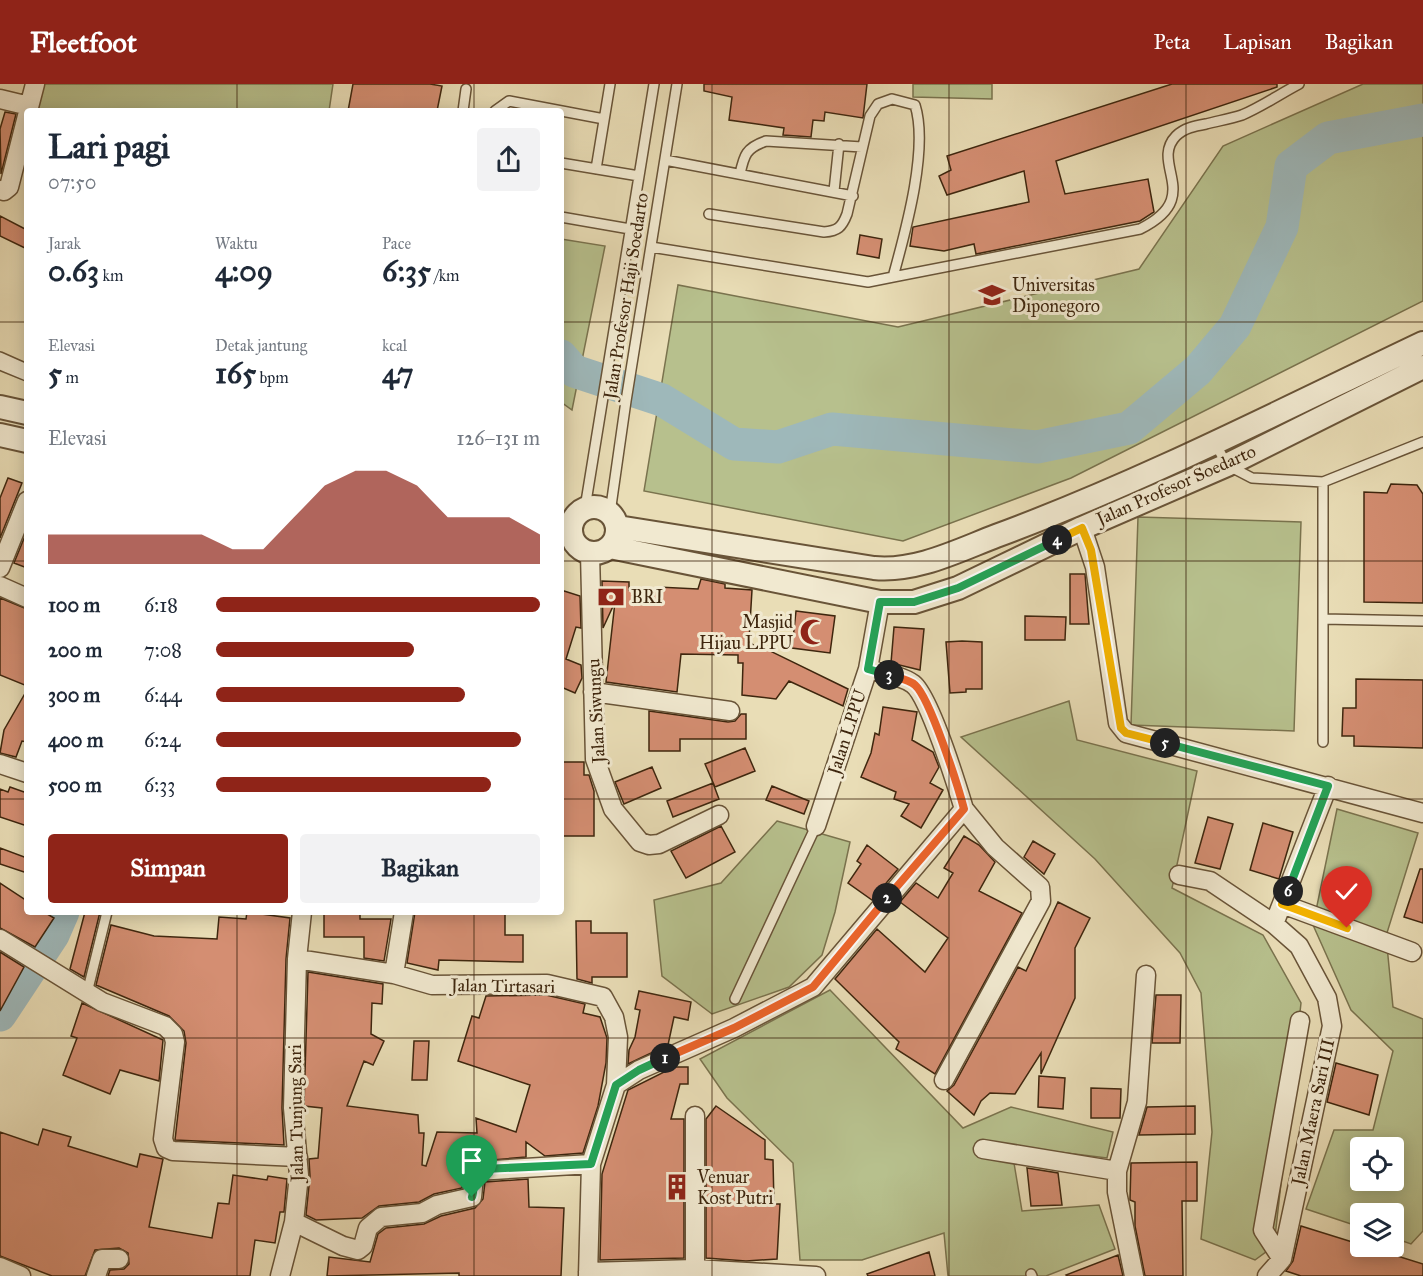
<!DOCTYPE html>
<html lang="id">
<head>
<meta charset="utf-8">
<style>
  :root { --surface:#fff; --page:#f2f2f3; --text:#1f2937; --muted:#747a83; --accent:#8f2418 }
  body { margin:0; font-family:"IM FELL Great Primer",serif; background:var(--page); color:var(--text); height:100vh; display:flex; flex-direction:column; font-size:22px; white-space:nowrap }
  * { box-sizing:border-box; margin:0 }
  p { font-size:20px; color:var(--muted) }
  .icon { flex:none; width:33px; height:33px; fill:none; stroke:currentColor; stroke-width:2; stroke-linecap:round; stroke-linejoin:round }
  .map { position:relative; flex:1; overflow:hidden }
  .details { position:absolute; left:24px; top:24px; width:540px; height:807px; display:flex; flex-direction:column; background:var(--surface); border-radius:6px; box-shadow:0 3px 15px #0003 }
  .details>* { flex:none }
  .buttons { position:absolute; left:1350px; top:1053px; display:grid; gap:12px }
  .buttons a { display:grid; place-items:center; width:54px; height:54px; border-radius:6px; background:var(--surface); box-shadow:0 3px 15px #0003; font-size:30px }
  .pin { position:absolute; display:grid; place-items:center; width:51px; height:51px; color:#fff; margin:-62px -26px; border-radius:50% 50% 50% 0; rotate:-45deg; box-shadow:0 0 6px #0007 }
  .pin .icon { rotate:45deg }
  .km { position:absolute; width:30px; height:30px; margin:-15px; border-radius:50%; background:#222; color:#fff; font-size:16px; line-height:30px; text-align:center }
  .round { display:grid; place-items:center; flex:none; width:63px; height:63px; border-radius:6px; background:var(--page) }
  .overview { display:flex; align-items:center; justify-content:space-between; height:102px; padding:0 24px }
  h1 { font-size:33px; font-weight:800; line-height:45px }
  .figures { display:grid; grid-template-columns:repeat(3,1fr); gap:9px; height:102px; padding:6px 24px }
  .figures div { display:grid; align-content:center }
  .figures b { font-size:30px; font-weight:800 }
  .figures small { font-size:16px; font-weight:400 }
  .figures p { font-size:16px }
  .chart { height:168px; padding:12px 24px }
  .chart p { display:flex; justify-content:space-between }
  .chart svg { width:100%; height:108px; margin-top:6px; fill:var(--accent); opacity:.7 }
  .button { display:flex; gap:12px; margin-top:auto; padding:12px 24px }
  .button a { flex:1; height:69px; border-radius:6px; background:var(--accent); color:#fff; font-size:24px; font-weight:800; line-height:69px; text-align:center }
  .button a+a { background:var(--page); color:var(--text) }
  ul { padding:0 24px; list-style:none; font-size:20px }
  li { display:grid; grid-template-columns:96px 72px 1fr; align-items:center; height:45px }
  li i { height:15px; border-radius:8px; background:var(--accent) }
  header { display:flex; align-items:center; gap:36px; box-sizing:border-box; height:84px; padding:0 30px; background:var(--accent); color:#fff }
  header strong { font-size:28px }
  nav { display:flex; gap:33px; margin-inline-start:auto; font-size:21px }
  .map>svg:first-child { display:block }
</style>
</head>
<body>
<header>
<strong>Fleetfoot</strong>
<nav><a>Peta</a><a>Lapisan</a><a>Bagikan</a></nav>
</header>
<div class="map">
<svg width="1423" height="1192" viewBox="0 0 1423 1192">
  <rect width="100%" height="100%" fill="#e9ddb6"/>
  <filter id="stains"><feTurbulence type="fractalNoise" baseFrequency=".00333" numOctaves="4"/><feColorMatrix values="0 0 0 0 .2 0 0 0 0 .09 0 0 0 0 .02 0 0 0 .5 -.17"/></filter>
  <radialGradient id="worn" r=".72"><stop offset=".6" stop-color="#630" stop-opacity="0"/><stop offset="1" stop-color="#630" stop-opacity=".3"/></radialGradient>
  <path fill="#b7c08d" stroke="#7a734e" stroke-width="1.5" fill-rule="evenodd" d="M42,0h291l-4,27h-292z
    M913,0h79v15l-79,-2z
    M1363,0h60v217l-352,177 -168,63 -259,-50 34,-206 220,42 241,-58 84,-123z
    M561,155l44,7 -33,164 -11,-8z
    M1138,433l163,5 -7,209 -163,-6z
    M1069,617l8,39 120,31 -25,117 91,47 38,68 -27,243 -19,14 -54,-21 11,-107 -11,-139 -21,-40 -85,-94 -134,-122z
    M1337,725l81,24 -32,103 7,71 30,12v212l-12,13 -17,-6v-24h-34v13l-54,-18 28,-79h39l20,-79 -42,-41 -38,-85zM1360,1064h34v32h-34z
    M777,737l73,21 -15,70 -13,43 -33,32 -77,27 -50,-38 -8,-76 67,-17z
    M830,906l133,138 48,-21 102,25 -6,26 -88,-11 -6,10 9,54 77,-6 16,44 -69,27h-98l-4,-43 -82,27h-62l-7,-97 -66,-65 -27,-39z"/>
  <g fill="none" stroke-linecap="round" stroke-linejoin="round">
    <path stroke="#9eb8ba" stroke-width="33" d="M561,272l13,15 88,29 72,44 44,3 54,-18 205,18 92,-19 69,-58 37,-44 47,-99 9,-61 37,-28 95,-18
      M0,931l53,-80 10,-23"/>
  </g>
  <path fill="#d48e72" stroke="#3e260e" stroke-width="1.5" d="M353,0h77l12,2 -5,25h-89z
    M704,0h163l-4,34 -38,-6 -1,9 -11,-1 -2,17 -28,-2 1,-7 -55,-8 3,-23 -28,-6z
    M1172,0h105v3l-221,74 9,33 83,-15 6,33 -14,9 -164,33 -2,-10 -30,7 -34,-5 3,-19 116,-25 -5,-31 -77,24 -8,-19 12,-6 -4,-14z
    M5,28l11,2 -15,60 -1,-45z
    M0,132l27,14v19l-27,-13z
    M860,151l22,4 -3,19 -22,-4z
    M8,394l14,5 -22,55v-40z
    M1391,400l26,1 6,9v109l-59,-1v-110l23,1z
    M27,447v37l-13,-5z
    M1070,490h15l4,50h-19z
    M701,495l24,5v4l27,2 -3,50 5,6h6l88,43 -5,17 -54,-25 -13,18 -34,-4 1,-32h-5v-8l-57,-1 -4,38 -71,-10 9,-80 -12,26 -1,-47 27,1v8h29v-3l40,2z
    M561,506l19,6 1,32 -5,-1 -10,32 15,6 1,13 -7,15 -14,-6z
    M0,514l27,11v77l-27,-11z
    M796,527l39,5 -5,37 -38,-5z
    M1025,532l41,1 -1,23h-40z
    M894,543l30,2 -4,41 -29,-7z
    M962,557l20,1v47h-16v3l-16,1 -4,-51z
    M1356,595l67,1v68l-69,-2v-10h-12l1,-28h13z
    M27,606v52l-5,-1 -6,16 -16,-4 4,-23z
    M883,623l34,5 -5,28 21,12 6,15 -9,16 13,7 -22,38 -20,-12 8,-12 -15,-5 2,-7 -35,-15 10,-24 4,-20 4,2z
    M649,627l79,11 7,-1 6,-7h5v25h-66v12h-31z
    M745,664l10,23 -40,16 -10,-23z
    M561,678h23v13h5l5,16v45h-33z
    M652,683l9,21 -37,16 -9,-22z
    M713,699l6,16 -46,18 -6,-16z
    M772,702l37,15 -5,13 -38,-14z
    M10,703l17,6v33l-27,-9v-28l8,3z
    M1208,733l25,7 -13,45 -25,-6z
    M1263,739l30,9 -14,47 -29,-9z
    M721,742l14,26 -49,26 -15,-27z
    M964,752l15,9 16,17 -16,29 43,22 -87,161 -39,-25 3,-7 -64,-63 42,-50 48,43 23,-34 -48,-36 16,-19 22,15 15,-25 -9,-5z
    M1033,757l22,13 -11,20 -20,-17z
    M867,761l31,24 -26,31 -24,-17 13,-19 -4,-3z
    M0,764l27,10v15l-27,-9z
    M1420,785h3v54l-19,-6z
    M0,799l27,18v11h17l10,6 -19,29 -35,-19z
    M1058,818l32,16 -15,30v50l-34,76v-21l-26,41 -25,-1 -9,8 -7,14 -27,-24 7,-6 64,-118 8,4z
    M85,828h15l-16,65 -14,-8z
    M247,828l43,6 -4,41 -4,149 2,37 -109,-5 11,-97 -2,-12 -15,-15 -73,-31 15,-60 43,11 63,3 2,-22 27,2z
    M324,828h36v7h31l-7,42 -20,-3v-21h-40z
    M415,828h90v23h18v27l-84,-2 -1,10 -31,-7z
    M576,837h15v12h36v44h-35v6l-15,-4z
    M0,868l24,15 -24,44z
    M308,888l75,12 -1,20 -10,-1 -1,31 13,7 -11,24 -9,-4 -17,45 71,9 1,18h5l-2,32 4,1 11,-34 40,1 -1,-15 40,14 14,-47 -72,-24 14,-45 7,2 7,-22 60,-1 39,9 -2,9 17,4 7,21 -1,25 -8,43 -15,47 -38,3 -19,-14v15l-56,5 -6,10 -2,16 -28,6 -15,8 -40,4 -17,12 -46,2 -10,-5 4,-39 -1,-17 9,-1 4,-50 -18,-2z
    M639,907l52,11 -3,18 -14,-3 -6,28 -40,19 1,-14 6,-13 5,-27 -5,-1z
    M1156,911h25l-1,48h-28z
    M82,919l81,37 -4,41 -39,-11 -10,24 -47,-19 14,-37 -6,-2z
    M414,957h15l-2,39h-15z
    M1336,979l42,12 -9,40 -42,-13z
    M674,983h14v17h-8l-9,35h13v139l-84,2 2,-86 26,-84z
    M1039,992l26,2 -2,31 -25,-2z
    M1091,1004l30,1 -1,29h-29z
    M716,1022l49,34v19l8,1 1,44h6l-3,55 -31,2 -40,-3v-139z
    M1195,1022v28l-56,1 8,-28z
    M43,1045l28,8 -3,9 69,21 3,-13 23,5 -14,68 63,11 6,-35 11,1 4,-29 34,5 1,-4 19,3 -3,33h-4l-5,31 -20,-3 -5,36h-142l2,-6 14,-1 5,-5 -1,-11 -9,-5 -24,2 -10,26h-33l-52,-20v-124l38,13z
    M1197,1078v39h-15l1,75h-38l-10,-50v-24l-5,-2 1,-37z
    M1027,1084l31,5 4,32 -31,1z
    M528,1095l1,28 35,1 -3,68h-102v-3l-132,3 2,-19 41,5 8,-28 8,-6 38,-4 17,-8 34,-8 8,-9 2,-17z
    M1301,1142l122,38v12h-122l-15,-5 7,-10z
    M929,1168l6,24h-67l-1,-2z
    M1118,1171l5,21h-56l-1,-1z"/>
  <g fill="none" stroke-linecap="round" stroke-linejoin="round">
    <g stroke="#695438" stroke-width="12">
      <path id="service" d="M463,27l3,-22
        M495,27l14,-10 95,18
        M665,76l188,36
        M561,79l78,13
        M596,85l14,-85
        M740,90c4,-19 6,-26 26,-33l96,6
        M834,107l5,-47
        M561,133l69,12
        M651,163l217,35 25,-5c12,-44 36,-128 22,-172l-23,-6 -14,5 -8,12 -23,98c-5,13 -9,17 -23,18l-115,-18
        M893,193l247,-48c65,-32 9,-65 36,-93 8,-8 19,-10 30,-12 11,-3 24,-5 36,-9 19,-8 38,-21 57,-31
        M0,273l27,12
        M0,281l27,11
        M1215,359l12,22 25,13 71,4 100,-40
        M1323,398v260
        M585,424l69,-424
        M610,429l16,-112 51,-317
        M1323,535l100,2
        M87,909l20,-81
        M735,915l81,-173
        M1031,1190l1,2"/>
    </g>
    <g stroke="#695438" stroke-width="21">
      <path id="minor" d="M0,15l29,7
        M28,27l7,-27
        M0,106l4,1 5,-4 18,-71
        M1082,444l13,39 23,156 8,10 297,80
        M590,469l5,206 18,50 27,33 9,3 10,-1 60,-29
        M0,484l27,-67
        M0,502l27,12
        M593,608l137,19
        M0,680l27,9
        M816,742l52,-157 12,-67
        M1179,791l31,6 64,43 25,22 28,52 5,28 -50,233 -15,17
        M1282,820l130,48
        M1274,840l54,-138
        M0,855l102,63 63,24 8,8 2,8 -12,97 3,9 7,3 125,6
        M297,875l97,15 38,11 115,-1 56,13 11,20 4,20 -2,48 -25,79 -3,112
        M394,890l10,-62
        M944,996l97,-179 -1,-14 -45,-40 -31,-38
        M616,1001l23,-15 95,-42 79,-41 151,-178c-7,-23 -35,-113 -51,-125 -12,-9 -32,-11 -45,-15
        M983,1065l134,22
        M294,1138l49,24 15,4 5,-4 5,-18 13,-11 41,-4 15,-8 35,-8 2,-20 3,-6 114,-7
        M1282,1175l-19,-29 37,-209
        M0,1183l21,9
        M695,1185v-153
        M588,1188l107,-3 121,7
        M96,1192l6,-17h17
        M280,1192l14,-54 5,-47 -6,-67 4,-149 5,-47
        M1134,1192l-17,-84v-21l20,-69 9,-127"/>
    </g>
    <g stroke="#695438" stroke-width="26">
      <path id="tertiary" d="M0,323l27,6
        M0,351l27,6
        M571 446a23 23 0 1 1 46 0a23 23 0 1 1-46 0Z
        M618,443l256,41c42,4 83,-17 122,-32 146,-54 286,-126 427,-193
        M610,463l270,55h34l44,-14 124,-60 145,-63 196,-98"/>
    </g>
    <use href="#service" stroke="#f1e9d0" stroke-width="9"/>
    <use href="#minor" stroke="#f1e9d0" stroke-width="18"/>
    <use href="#tertiary" stroke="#f1e9d0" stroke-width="22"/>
  </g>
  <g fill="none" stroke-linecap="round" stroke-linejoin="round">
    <g stroke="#fff" stroke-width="12">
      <path id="split-1" d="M472,1113c4,-12 -3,-23 12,-28l107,-5 25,-79 23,-15 26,-12"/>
    </g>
    <g stroke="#fff" stroke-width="12">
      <path id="split-2" d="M665,974l69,-30 79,-41 74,-89"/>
    </g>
    <g stroke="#fff" stroke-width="12">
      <path id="split-3" d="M887,814l77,-89c-6,-23 -34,-111 -49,-124 -7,-6 -18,-7 -26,-10"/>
    </g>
    <g stroke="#fff" stroke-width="12">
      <path id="split-4" d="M889,591l-21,-6 12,-67h34l44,-14 99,-48"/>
    </g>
    <g stroke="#fff" stroke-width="12">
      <path id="split-5" d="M1057,456l25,-12 9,22 30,178 5,5 39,10"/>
    </g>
    <g stroke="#fff" stroke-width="12">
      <path id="split-6" d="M1165,659l163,43 -40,105"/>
    </g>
    <g stroke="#fff" stroke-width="12">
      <path id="split-7" d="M1288,807l-6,13 65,24"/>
    </g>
    <use href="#split-1" stroke="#22a559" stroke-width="8"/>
    <use href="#split-2" stroke="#f0652b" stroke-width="8"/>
    <use href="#split-3" stroke="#f0652b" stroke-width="8"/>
    <use href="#split-4" stroke="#22a559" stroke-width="8"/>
    <use href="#split-5" stroke="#f5b400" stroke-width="8"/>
    <use href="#split-6" stroke="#22a559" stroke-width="8"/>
    <use href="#split-7" stroke="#f5b400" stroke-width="8"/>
  </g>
  <path fill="none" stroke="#3e260e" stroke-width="1.5" stroke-opacity="0.55" d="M237,0v27M474,0v27M712,0v1192M949,0v1192M1186,0v1192M0,238h27M561,238h862M0,477h27M561,477h862M0,715h27M561,715h862M237,828v364M474,828v364M0,954h1423"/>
  <defs>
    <g id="university-bare" transform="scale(2.07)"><path d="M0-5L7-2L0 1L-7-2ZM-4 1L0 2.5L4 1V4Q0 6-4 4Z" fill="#8f2418" stroke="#f1e9d0" stroke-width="2.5" paint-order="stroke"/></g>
    <g id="bank-bare" transform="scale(2.07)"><path d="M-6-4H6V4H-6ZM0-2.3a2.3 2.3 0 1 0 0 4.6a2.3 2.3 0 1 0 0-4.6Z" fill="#8f2418" stroke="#f1e9d0" stroke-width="2.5" paint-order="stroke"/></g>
    <g id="mosque-bare" transform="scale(2.07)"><path d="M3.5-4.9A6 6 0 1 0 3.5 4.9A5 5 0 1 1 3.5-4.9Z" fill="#8f2418" stroke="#f1e9d0" stroke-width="2.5" paint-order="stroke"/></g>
    <g id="building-bare" transform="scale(2.07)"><path d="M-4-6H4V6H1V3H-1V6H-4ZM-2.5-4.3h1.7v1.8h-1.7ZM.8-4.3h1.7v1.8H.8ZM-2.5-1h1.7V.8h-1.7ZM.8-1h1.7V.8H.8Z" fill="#8f2418" stroke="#f1e9d0" stroke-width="2.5" paint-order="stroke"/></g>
  </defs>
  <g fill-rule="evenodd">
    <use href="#university-bare" x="992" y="211"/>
    <use href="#bank-bare" x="611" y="513"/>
    <use href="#mosque-bare" x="813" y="548"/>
    <use href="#building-bare" x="677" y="1103"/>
  </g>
  <g text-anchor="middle" stroke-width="6" stroke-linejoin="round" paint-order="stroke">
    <g font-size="18" fill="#3e260e" stroke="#f1e9d0" text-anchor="start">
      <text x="1012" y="207">Universitas<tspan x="1012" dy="21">Diponegoro</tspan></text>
      <text x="631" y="519">BRI</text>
      <text x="793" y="544" text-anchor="end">Masjid<tspan x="793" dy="21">Hijau LPPU</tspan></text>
      <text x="697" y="1099">Venuar<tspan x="697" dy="21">Kost Putri</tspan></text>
    </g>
    <g font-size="18" fill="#3e260e" stroke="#f1e9d0">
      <text transform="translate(626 212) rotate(-81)" y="6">Jalan Profesor Haji Soedarto</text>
      <text transform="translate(1176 401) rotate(-24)" y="6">Jalan Profesor Soedarto</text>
      <text transform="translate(596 627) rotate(-93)" y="6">Jalan Siwungu</text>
      <text transform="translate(847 648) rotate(-72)" y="6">Jalan LPPU</text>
      <text transform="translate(503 902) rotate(1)" y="6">Jalan Tirtasari</text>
      <text transform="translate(1313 1028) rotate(-78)" y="6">Jalan Maera Sari III</text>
      <text transform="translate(296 1029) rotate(-91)" y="6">Jalan Tunjung Sari</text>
    </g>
  </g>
  <rect width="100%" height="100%" filter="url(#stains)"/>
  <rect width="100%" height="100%" fill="url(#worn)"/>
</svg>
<div class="buttons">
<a><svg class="icon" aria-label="locate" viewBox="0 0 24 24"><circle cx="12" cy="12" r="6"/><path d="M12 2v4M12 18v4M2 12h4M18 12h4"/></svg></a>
<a><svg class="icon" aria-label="layers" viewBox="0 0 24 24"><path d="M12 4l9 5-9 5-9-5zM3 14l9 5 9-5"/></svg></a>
</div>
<div class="pin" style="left:472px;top:1113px;background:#1e9e55"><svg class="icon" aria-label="arrive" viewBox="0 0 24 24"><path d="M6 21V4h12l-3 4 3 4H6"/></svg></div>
<div class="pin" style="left:1347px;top:844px;background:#d93025"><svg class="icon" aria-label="check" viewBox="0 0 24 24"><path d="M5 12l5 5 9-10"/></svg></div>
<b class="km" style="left:665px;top:974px">1</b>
<b class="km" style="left:887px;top:814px">2</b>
<b class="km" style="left:889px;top:591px">3</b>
<b class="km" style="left:1057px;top:456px">4</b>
<b class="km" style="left:1165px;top:659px">5</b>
<b class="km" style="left:1288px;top:807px">6</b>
<section class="details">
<div class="overview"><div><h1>Lari pagi</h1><p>07:50</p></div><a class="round"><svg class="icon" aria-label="share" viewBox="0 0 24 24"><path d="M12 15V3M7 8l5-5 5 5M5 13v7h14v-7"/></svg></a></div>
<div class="figures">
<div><p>Jarak</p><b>0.63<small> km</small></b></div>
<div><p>Waktu</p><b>4:09</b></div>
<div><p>Pace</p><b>6:35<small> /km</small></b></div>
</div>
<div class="figures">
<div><p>Elevasi</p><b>5<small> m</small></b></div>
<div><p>Detak jantung</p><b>165<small> bpm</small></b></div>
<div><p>kcal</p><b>47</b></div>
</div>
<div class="chart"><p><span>Elevasi</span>126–131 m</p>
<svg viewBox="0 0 160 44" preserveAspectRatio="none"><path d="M0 44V32L10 32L20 32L30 32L40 32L50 32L60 38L70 38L80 25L90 12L100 6L110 6L120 12L130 25L140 25L150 25L160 32V44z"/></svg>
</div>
<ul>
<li><b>100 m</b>6:18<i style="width:100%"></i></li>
<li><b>200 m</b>7:08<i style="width:61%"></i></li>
<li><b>300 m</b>6:44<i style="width:77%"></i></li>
<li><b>400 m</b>6:24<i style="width:94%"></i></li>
<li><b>500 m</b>6:33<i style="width:85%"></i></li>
</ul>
<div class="button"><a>Simpan</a><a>Bagikan</a></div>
</section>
</div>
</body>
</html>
